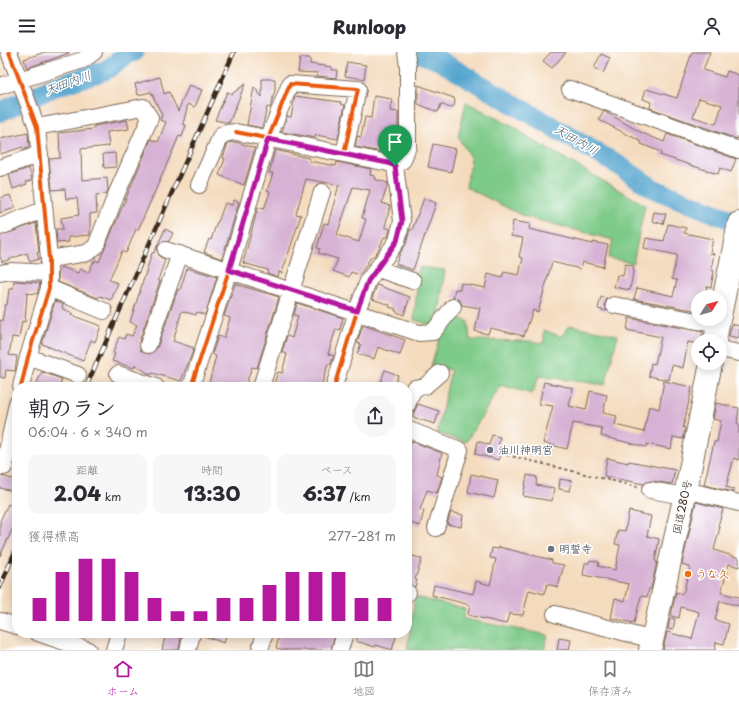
<!DOCTYPE html>
<html lang="ja">
<head>
<meta charset="utf-8">
<style>
  :root { --surface:#fff; --page:#f7f7f7; --text:#2b2b33; --muted:#7c7c81; --line:#e1e1e2; --accent:#b5179e }
  body { margin:0; font-family:"Playpen Sans","Klee One",sans-serif; background:var(--page); color:var(--text); height:100vh; display:flex; flex-direction:column; font-size:15px; white-space:nowrap }
  * { box-sizing:border-box; margin:0 }
  p { font-size:13px; color:var(--muted) }
  .icon { flex:none; width:22px; height:22px; fill:none; stroke:currentColor; stroke-width:2; stroke-linecap:round; stroke-linejoin:round }
  .map { position:relative; flex:1; overflow:hidden }
  .drawer { position:absolute; left:12px; top:330px; width:400px; height:256px; display:flex; flex-direction:column; background:var(--surface); border-radius:16px; box-shadow:0 2px 10px #0003 }
  .drawer>* { flex:none }
  .needle { width:26px; rotate:53deg }
  .controls { position:absolute; left:691px; top:238px; display:grid; gap:8px }
  .controls a { display:grid; place-items:center; width:36px; height:36px; border-radius:50%; background:var(--surface); box-shadow:0 2px 10px #0003; font-size:20px }
  .pin { position:absolute; display:grid; place-items:center; width:34px; height:34px; color:#fff; margin:-41px -17px; border-radius:50% 50% 50% 0; rotate:-45deg; box-shadow:0 0 4px #0007 }
  .pin .icon { rotate:45deg }
  .round { display:grid; place-items:center; flex:none; width:42px; height:42px; border-radius:21px; background:var(--page) }
  .overview { display:flex; align-items:center; justify-content:space-between; height:68px; padding:0 16px }
  h1 { font-size:22px; font-weight:800; line-height:30px }
  .figures { display:grid; grid-template-columns:repeat(3,1fr); gap:6px; height:68px; padding:4px 16px }
  .figures div { display:grid; align-content:center; border-radius:10px; background:var(--page); text-align:center }
  .figures b { font-size:20px; font-weight:800 }
  .figures small { font-size:11px; font-weight:400 }
  .figures p { font-size:11px }
  .chart { height:112px; padding:8px 16px }
  .chart p { display:flex; justify-content:space-between }
  .chart svg { width:100%; height:72px; margin-top:4px; stroke:var(--accent); stroke-width:6 }
  header { display:flex; justify-content:space-between; align-items:center; height:52px; padding:0 16px; background:var(--surface); font-size:18px; font-weight:800 }
  .menu { display:flex; justify-content:space-around; align-items:center; height:56px; border-top:1px solid var(--line); background:var(--surface); font-size:11px; color:var(--muted) }
  .menu a { display:grid; justify-items:center; gap:2px }
  .menu .on { color:var(--accent) }
  .map>svg:first-child { display:block }
</style>
</head>
<body>
<header><svg class="icon" aria-label="menu" viewBox="0 0 24 24"><path d="M4 6h16M4 12h16M4 18h16"/></svg>Runloop<svg class="icon" aria-label="person" viewBox="0 0 24 24"><circle cx="12" cy="8" r="4"/><path d="M4 21q1-7 8-7t8 7"/></svg></header>
<div class="map">
<svg width="739" height="598" viewBox="0 0 739 598">
  <rect width="100%" height="100%" fill="#fff"/>
  <filter id="ink" filterUnits="userSpaceOnUse"><feTurbulence type="fractalNoise" baseFrequency=".025" numOctaves="2"/><feDisplacementMap in="SourceGraphic" scale="8" xChannelSelector="R" yChannelSelector="G"/><feConvolveMatrix kernelMatrix="1 2 1 2 8 2 1 2 1" color-interpolation-filters="sRGB"/></filter>
  <filter id="wash" filterUnits="userSpaceOnUse"><feTurbulence type="fractalNoise" baseFrequency=".012" numOctaves="4" result="noise"/><feDisplacementMap in="SourceGraphic" scale="16" xChannelSelector="R" yChannelSelector="G"/><feGaussianBlur stdDeviation="0.9" result="paint"/><feColorMatrix in="noise" values="0 0 0 0 0 0 0 0 0 0 0 0 0 0 0 0 0 1.4 0 .05"/><feComposite in="paint" operator="in"/></filter>
  <g filter="url(#wash)">
    <rect width="100%" height="100%" fill="#f4dbbe"/>
    <path fill="#7eca88" stroke="#5c7a53" d="M466,50l51,27 10,8 118,68 -12,58 -25,-5 5,-18 -90,-24 -57,-29 5,-28 -13,-22z
      M419,215l26,3 -7,49 -6,6 -18,-5z
      M452,264l16,5 2,19 59,1 15,2v-13l18,7 8,-12 48,10 -13,50 -66,-9 -7,18 -31,-9 -35,57 -29,-9 14,-63 -20,-4 12,-40z
      M415,545l50,12 -1,10 84,16 -4,15h-137z"/>
    <g fill="none" stroke-linecap="round" stroke-linejoin="round">
      <path stroke="#55a4cf" stroke-width="20" d="M416,0l24,9 178,104 36,24 85,34
        M0,60l54,-25 52,-17 22,-16 6,-2"/>
    </g>
    <g id="blocks">
      <path fill="#d7b2d4" fill-rule="evenodd" d="M45,0h24v1l-42,15 -3,-9z
        M551,0h15l-14,16 -9,-7z
        M692,0h18l-7,18 22,7 2,-6 12,4v59l-2,5 -87,-31 1,-6 -8,-3 3,-10 31,9zM699,46l23,7 -6,19 -23,-7z
        M601,2l9,4 -7,15 -9,-5z
        M300,6h10v6l22,3v3h5l-1,8 -19,-2 1,-3 -20,-1z
        M347,10l19,3 -2,14 -19,-3z
        M160,25l4,17 5,-2 9,19 11,-26 13,5 -7,17 -7,-3 -5,20 3,1 -4,12 -3,-1 -41,94 -2,-1 -10,24 -4,-2 -13,29 9,3 -7,17 -11,-4 -2,2 -40,-16v-8l3,-7 17,6 2,-4 8,4 6,-12v2l1,-3 4,2 52,-123 7,3 8,-20 -6,-2 2,-5 -11,-23 -13,3 -3,-11z
        M262,27h13v11l-5,18 -3,-1 -5,21 -15,-3 7,-38 8,10z
        M245,32l-16,39 -14,-3 12,-28 5,2z
        M418,33l36,13 1,4 -1,4 -4,2 -9,-4 -3,8 -20,-8z
        M295,44l46,6v2l4,1 -7,34 -22,-4 -1,3 -33,-6 5,-16 4,1z
        M374,44l18,3 -2,12 8,1v35l-15,-3 -1,8 -27,-5 2,-11 4,1 4,-20 6,1z
        M604,59l36,21 24,10 3,-8 69,25 -5,13 -11,-4 -2,6 -58,-19 1,-3 -20,-8 1,-2 -43,-22z
        M127,68l2,9 -22,3 2,14 -28,3 1,31 25,-2 1,12 -2,4 -10,1 1,18 -7,1v21l-22,2 1,5 -12,1 -1,-14h7l-2,-11 18,-3 -2,-17 -11,1 -1,-10 -13,1 -3,-31 11,-1 -1,-25 35,-4v-3z
        M28,81l1,15 -5,1 -1,-2 -23,7v-15z
        M236,90l19,6 -11,37 -25,-10 6,-16 -2,-1 5,-15z
        M433,92l23,5 -5,23 -23,-5z
        M275,98l34,8v3l27,5 1,-4 34,7 -1,6 5,1 -1,3 14,4 -6,20 8,3 -5,21 5,2 -2,8h-4l-5,12 -6,8h-2l-11,18 -9,-3 -2,5 -16,-6 5,-12 -20,-6 2,-4 -3,-1 7,-25 4,1 11,-39 -33,-6 -10,35 5,1 -19,58 -3,-1 -1,5 -11,-4 1,-3 -25,-7 15,-56 6,2 6,-17 -3,-1 6,-18h-4zM353,135l17,3 -8,28 4,1 -7,23 -22,-7z
        M115,101l1,14 -12,1 -1,-14z
        M29,116l3,12 -6,2 1,2 -14,5 -4,-14z
        M10,143l5,13 -15,5v-15z
        M424,146l12,5 -23,67 -17,-6 4,-11 6,-9 4,-15 2,1z
        M234,148l5,2 -17,57 -18,-7 5,-13 2,1 6,-18h1l7,-19 7,2z
        M654,160l12,2 -3,10 -11,-3z
        M513,169l17,3 -1,5 64,15v-2l15,3 -5,22 -21,-5 -2,7 -28,-7 -14,50 -5,-2 -9,26 -34,-8 -2,6 -13,-3 5,-23 -18,-3 -3,-6 -6,-1 2,-9 5,1 1,-7 24,5 3,-14 14,4 2,-6 15,3 4,-17 -4,-1 4,-19 -12,-2z
        M36,171l3,29 -2,1 2,6 -9,3 -3,-9 -25,9 -2,-6v-20z
        M668,172l18,4 -2,5 29,6 -3,14 4,1 -3,16 3,1 -3,16 -4,-1 -3,11h-6v14l-64,-12 3,-11 36,8 4,-16 -5,-1 5,-24 -33,-7 2,-10 18,3z
        M165,177l8,4 -4,8 -9,2 -3,4 2,9 6,4 -7,20 2,1 -21,61 2,9 9,3 7,-6 21,-59 2,1 7,-22 30,9 -12,38 -8,-3 -1,3 -14,-4 -1,3 -8,27 21,7 -13,33 -29,-8 -1,2 -16,-10 -1,3 -22,-7 3,-7 -2,-1 6,-16 5,2 2,-5 6,2 5,-11 -7,-3 22,-69h2z
        M625,212l9,2 -4,24 -16,-3 3,-12 6,1z
        M14,229l26,2 -1,4 -2,7 -10,-1 -2,29 -3,-1 -3,17 -7,-1 -3,18 8,1 -2,15 -9,-1 -1,8 -5,-1v-57l2,1 3,-16h2l2,-16h4z
        M235,232l44,13 -22,71 -5,-1 -7,20h-37l8,-31 -4,-2 6,-18 6,2 6,-20 -6,-2z
        M377,233l33,12 -6,18 -9,-4 1,-2 -7,-2 1,-2 -18,-6z
        M601,245l6,1 -2,6 2,7 -9,-2z
        M55,249l8,3 -1,4 10,5 -1,2 30,11 -6,16 -4,-2 -8,21 -41,-17z
        M297,251l46,15 -3,12 -4,-1 -8,25 6,2 -3,8h-3l-7,23h-19l-12,-4 -1,4h-16l5,-15 4,1 5,-19 -5,-2 5,-16 5,2 6,-22 -4,-1z
        M629,266l74,14 -2,9h-3v3l-10,-2 -5,26 -11,-3 -3,15 -20,-4 2,-13 4,1 6,-27 -34,-7z
        M732,272l7,2v12l-10,-2z
        M363,273l42,15 -5,15 -22,-8 -4,12 -17,-5 4,-10 -4,-1z
        M385,318l13,5 -4,12h-15z
        M42,320l20,7 -3,8h-12l-10,-4z
        M664,329l28,6 -9,41h2l-2,11 -10,-2 -2,12 -24,-5 -1,3 -45,-11 1,-8 -29,-5 -6,26 -24,-6 10,-37 -14,-2 5,-22 29,6 -4,18 17,4 4,-19 17,4 -4,18 14,3 -2,9 29,7 5,-26 10,3z
        M716,351l23,5 -2,15 2,1v36l-5,-2 -8,29 8,2 -1,3 -29,-7 10,-43h3l4,-21 -8,-2z
        M418,352l21,7 -4,13 -23,-7z
        M492,383l8,2 -2,10 4,1 -3,12 -24,-6 3,-13 11,4z
        M411,389l31,12 -5,22 5,2 -5,16 -10,-3 -7,20 4,1 -4,15 -13,-4v-68z
        M607,406l21,5 1,-2 46,9 -3,14 -21,-3 -8,3 -39,-8z
        M471,422l27,6 -4,18 -26,-6z
        M527,423l10,2 -1,8 18,3 -2,13 -29,-5z
        M0,424l17,4v12l-17,-4z
        M560,427l12,2 -2,10 -11,-2z
        M696,450l27,7 -5,17 2,1 -6,23 25,8v9l-10,-3 -8,29 18,4v9l-19,-5 -5,19 14,4 -5,20 -8,-2 -1,8h-52l4,-18 25,7 7,-27 -18,-5 -2,11 -8,-2 5,-24 7,2 7,-27 -8,-3z
        M8,452l9,5v10l-17,37v-35z
        M629,459l22,5 -4,20 12,3 -4,22 2,1 -6,27h-2l-2,8 -6,-1 -7,27 -23,-5 4,-20 10,3 4,-17 -46,-9 2,-12h4l1,-3 9,2 -1,4 17,4 5,-25 -5,-1 3,-14 7,1z
        M451,460l12,3 -2,12 -14,-3z
        M499,495l53,13v3l12,2 -6,22 -11,-3 -3,10 -15,-4 -6,25 -14,-1 -3,10 -38,-9 2,-10 -38,-10 2,-10 39,9 3,-13 14,4 6,-26 -6,-1 2,-10 6,1z
        M407,502l15,5 -7,20 2,1 -2,7 -8,-3z
        M670,566l5,1 -2,11 -5,-1z
        M166,581h16l-3,17h-17z
        M201,581h26l-3,10 -23,-8z
        M280,581h55v1l-4,16h-48l-7,-2z
        M359,581h38l-5,17 -16,-5 -1,2 -19,-6z
        M559,586l12,2 -2,10h-12z"/>
    </g>
  </g>
  <g filter="url(#ink)">
    <use href="#blocks" fill-opacity="0" stroke="#7c6856" stroke-width="1"/>
    <g fill="none" stroke-linecap="round" stroke-linejoin="round">
      <g stroke="#7c6856" stroke-width="18">
        <path id="minor" d="M9,0l28,75 12,132v29l-21,69 -7,30
          M0,34l83,-26 11,-8
          M570,37l169,61
          M37,75l106,-20 7,11 -34,77 -20,51 -9,7 -38,6
          M395,114l8,-6 5,-14v-80l-2,-14
          M0,116l40,-14
          M199,133l22,-49 6,-3 9,-1 152,31 7,3 7,55 -5,20 -29,40 -11,30 -23,76
          M0,175l43,-17
          M166,198l253,83 14,-1 20,-25
          M378,217l35,12
          M0,221l11,-2 38,2
          M49,236l55,23
          M614,253l104,20
          M148,293l32,-91
          M720,297l19,4
          M28,305l50,18
          M118,322l38,13
          M191,335l38,-117 39,-131 22,-55 68,5 -14,65
          M261,335l61,-195
          M407,353l7,-17 11,-2 15,-13
          M407,377l53,21 -24,78
          M0,415h4l13,-64
          M650,438l34,6
          M686,438l53,13
          M407,541h1
          M555,562l98,26
          M0,569l17,5
          M38,581l50,17
          M114,598l5,-17
          M188,598l4,-17
          M260,598l5,-17
          M340,598l5,-17"/>
      </g>
      <g stroke="#7c6856" stroke-width="24">
        <path id="highway" d="M720,264l19,-93
          M715,289l4,-22
          M650,598l36,-160 25,-127"/>
      </g>
      <path stroke="#7c6856" stroke-width="2" stroke-dasharray="3 3" stroke-linecap="butt" d="M507,403l131,32"/>
      <use href="#minor" stroke="#fff" stroke-width="16"/>
      <use href="#highway" stroke="#fff" stroke-width="22"/>
      <g stroke="#3b2a1e" stroke-width="4.5">
        <path id="rail" d="M86,335l148,-335
          M0,535l17,-40"/>
      </g>
      <use href="#rail" stroke="#fff" stroke-width="3" stroke-dasharray="9" stroke-linecap="butt"/>
      <g stroke="#fff" stroke-width="6">
        <path id="cycleway" d="M9,0l28,75 12,132v29l-21,69 -7,30
          M236,80l152,31 7,3 7,55 -5,20 -29,40 -11,30 -23,76
          M191,335l38,-117 39,-131 22,-55 68,5 -14,65"/>
      </g>
      <use href="#cycleway" stroke="#e8590c" stroke-width="4"/>
    </g>
  </g>
  <g fill="none" stroke-linecap="round" stroke-linejoin="round" filter="url(#ink)">
    <g stroke="#fff" stroke-width="8">
      <path id="route" d="M268,87l120,24 7,3 7,55 -5,20 -29,40 -11,30 -128,-41z"/>
    </g>
    <use href="#route" stroke="#b5179e" stroke-width="5"/>
  </g>
  <g fill="#6b7280" stroke="#fff" stroke-width="1.5">
    <circle cx="490" cy="398" r="4"/>
    <circle cx="551" cy="497" r="4"/>
  </g>
  <circle fill="#e8710a" stroke="#fff" stroke-width="1.5" cx="688" cy="522" r="4"/>
  <g text-anchor="middle" stroke-width="3" stroke-linejoin="round" paint-order="stroke">
    <g font-size="11" font-weight="bold" fill="#5b616d" stroke="#fff" text-anchor="start">
      <text x="498" y="402">油川神明宮</text>
      <text x="559" y="501">明誓寺</text>
    </g>
    <g font-size="11" fill="#3b2a1e" stroke="#fff">
      <text transform="translate(682 455) rotate(-78)" y="4">国道280号</text>
    </g>
    <g font-size="11" font-weight="bold" fill="#c56008" stroke="#fff" text-anchor="start">
      <text x="696" y="526">うな久</text>
    </g>
    <g font-size="12" font-style="italic" fill="#47616e" stroke="#fff">
      <text transform="translate(68 31) rotate(-20)" y="4">天田内川</text>
      <text transform="translate(576 88) rotate(30)" y="4">天田内川</text>
    </g>
  </g>
</svg>
<div class="controls">
<a><svg class="needle" viewBox="-14 -14 28 28"><path d="M0-13l5 13h-10z" fill="#e53935"/><path d="M0 13l5-13h-10z" fill="#7c7c81"/></svg></a>
<a><svg class="icon" aria-label="locate" viewBox="0 0 24 24"><circle cx="12" cy="12" r="6"/><path d="M12 2v4M12 18v4M2 12h4M18 12h4"/></svg></a>
</div>
<div class="pin" style="left:395px;top:114px;background:#1e9e55"><svg class="icon" aria-label="arrive" viewBox="0 0 24 24"><path d="M6 21V4h12l-3 4 3 4H6"/></svg></div>
<section class="drawer">
<div class="overview"><div><h1>朝のラン</h1><p>06:04 · 6 × 340 m</p></div><a class="round"><svg class="icon" aria-label="share" viewBox="0 0 24 24"><path d="M12 15V3M7 8l5-5 5 5M5 13v7h14v-7"/></svg></a></div>
<div class="figures">
<div><p>距離</p><b>2.04<small> km</small></b></div>
<div><p>時間</p><b>13:30</b></div>
<div><p>ペース</p><b>6:37<small> /km</small></b></div>
</div>
<div class="chart"><p><span>獲得標高</span>277–281 m</p>
<svg viewBox="0 0 160 44" preserveAspectRatio="none"><path d="M5 44V30M15 44V14M25 44V6M35 44V6M45 44V14M55 44V30M65 44V38M75 44V38M85 44V30M95 44V30M105 44V22M115 44V14M125 44V14M135 44V14M145 44V30M155 44V30"/></svg>
</div>
</section>
</div>
<nav class="menu">
<a class="on"><svg class="icon" aria-label="home" viewBox="0 0 24 24"><path d="M3 11l9-7 9 7M6 9v11h12V9"/></svg>ホーム</a>
<a><svg class="icon" aria-label="map" viewBox="0 0 24 24"><path d="M3 6l6-2 6 2 6-2v14l-6 2-6-2-6 2zM9 4v14M15 6v14"/></svg>地図</a>
<a><svg class="icon" aria-label="saved" viewBox="0 0 24 24"><path d="M7 4h10v16l-5-4-5 4z"/></svg>保存済み</a>
</nav>
</body>
</html>
